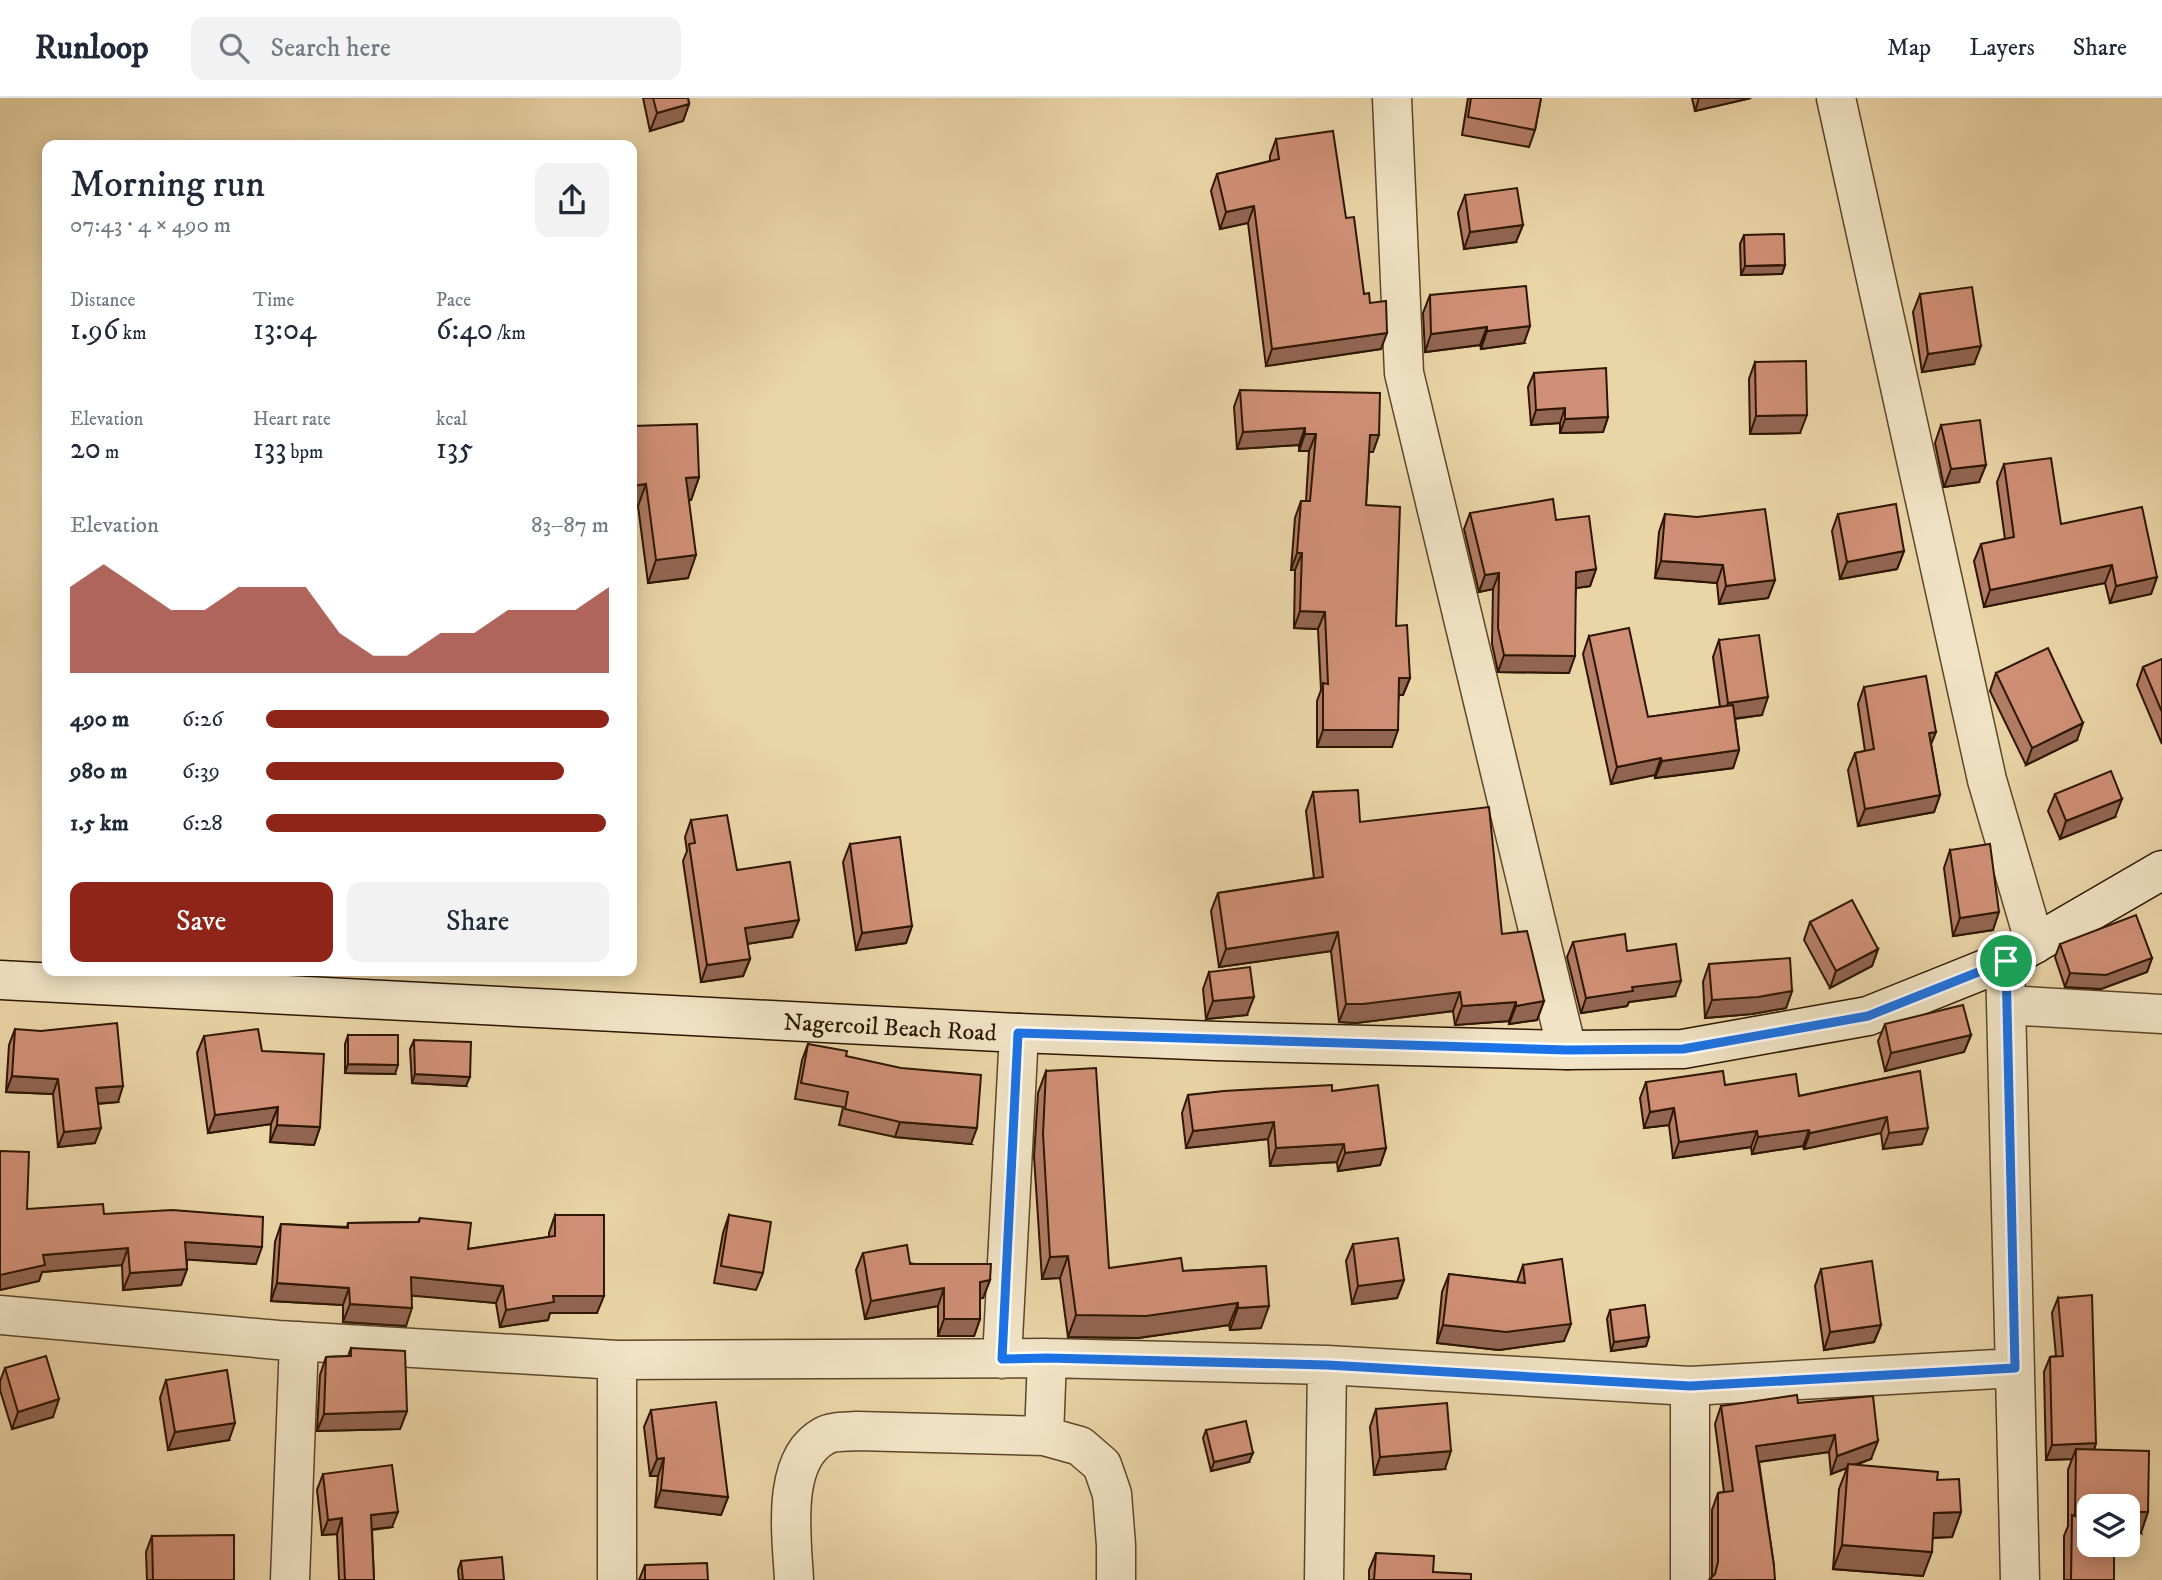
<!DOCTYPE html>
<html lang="en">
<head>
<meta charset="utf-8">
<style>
  :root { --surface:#fff; --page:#f2f2f3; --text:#1f2937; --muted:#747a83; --line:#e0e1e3; --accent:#8f2418 }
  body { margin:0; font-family:"IM FELL DW Pica",serif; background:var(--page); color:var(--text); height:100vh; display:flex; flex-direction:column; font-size:26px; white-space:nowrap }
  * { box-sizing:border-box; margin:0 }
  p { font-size:23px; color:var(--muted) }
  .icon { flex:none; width:38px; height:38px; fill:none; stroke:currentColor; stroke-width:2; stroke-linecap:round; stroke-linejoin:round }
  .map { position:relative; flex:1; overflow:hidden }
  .side { position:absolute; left:42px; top:42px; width:595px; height:836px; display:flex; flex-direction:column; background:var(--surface); border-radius:14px; box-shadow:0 4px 18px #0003 }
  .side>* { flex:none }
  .controls { position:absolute; left:2077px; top:1396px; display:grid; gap:14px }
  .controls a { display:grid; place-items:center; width:63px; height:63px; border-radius:14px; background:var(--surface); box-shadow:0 4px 18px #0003; font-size:35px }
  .pin { position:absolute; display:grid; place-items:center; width:60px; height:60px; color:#fff; margin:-30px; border:4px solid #fff; border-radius:50%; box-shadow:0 2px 7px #0007 }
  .round { display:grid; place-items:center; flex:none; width:74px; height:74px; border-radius:14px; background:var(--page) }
  .head { display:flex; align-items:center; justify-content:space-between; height:119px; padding:0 28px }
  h1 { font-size:38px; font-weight:600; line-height:52px }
  .figures { display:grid; grid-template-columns:repeat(3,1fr); gap:10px; height:119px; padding:7px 28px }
  .figures div { display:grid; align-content:center }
  .figures b { font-size:30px; font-weight:600 }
  .figures small { font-size:19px; font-weight:400 }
  .figures p { font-size:19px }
  .chart { height:196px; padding:14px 28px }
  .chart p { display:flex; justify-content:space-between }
  .chart svg { width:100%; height:126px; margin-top:7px; fill:var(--accent); opacity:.7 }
  .primary-button { display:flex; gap:14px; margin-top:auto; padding:14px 28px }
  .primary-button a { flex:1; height:80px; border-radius:14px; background:var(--accent); color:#fff; font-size:28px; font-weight:600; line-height:80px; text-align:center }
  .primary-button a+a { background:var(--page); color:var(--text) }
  ul { padding:0 28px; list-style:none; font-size:23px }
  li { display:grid; grid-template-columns:112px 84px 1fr; align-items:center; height:52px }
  li i { height:18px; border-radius:9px; background:var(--accent) }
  header { display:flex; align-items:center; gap:42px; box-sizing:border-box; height:98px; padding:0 35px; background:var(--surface); border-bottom:2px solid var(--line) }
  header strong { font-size:33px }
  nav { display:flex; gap:38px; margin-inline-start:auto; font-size:24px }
  .search { width:490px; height:63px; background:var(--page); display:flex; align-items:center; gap:18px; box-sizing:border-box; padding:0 24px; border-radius:14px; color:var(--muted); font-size:26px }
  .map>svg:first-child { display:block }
</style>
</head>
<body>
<header>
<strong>Runloop</strong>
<div class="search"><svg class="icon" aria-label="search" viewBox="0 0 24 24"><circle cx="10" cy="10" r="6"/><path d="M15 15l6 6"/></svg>Search here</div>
<nav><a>Map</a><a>Layers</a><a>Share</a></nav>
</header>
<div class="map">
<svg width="2162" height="1482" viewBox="0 0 2162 1482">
  <rect width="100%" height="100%" fill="#ead5a7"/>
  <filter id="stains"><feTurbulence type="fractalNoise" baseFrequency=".00286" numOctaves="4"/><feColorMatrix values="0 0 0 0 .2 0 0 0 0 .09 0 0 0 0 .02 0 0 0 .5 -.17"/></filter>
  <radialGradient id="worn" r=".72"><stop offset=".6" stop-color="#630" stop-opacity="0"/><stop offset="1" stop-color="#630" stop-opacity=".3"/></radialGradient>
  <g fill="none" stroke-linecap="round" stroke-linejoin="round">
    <g stroke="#5c462a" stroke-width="41">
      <path id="minor" d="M1392,0l12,275 163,677
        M1836,0l151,682 48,164
        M2005,863l15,619
        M2006,907l156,9
        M0,1217l278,25 339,20v220
        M1002,1261l17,-326
        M617,1262l430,-2 280,7
        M1690,1288l325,-18
        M1044,1338l3,-78
        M290,1482l9,-239
        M794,1482c-2,-42 -14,-120 30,-144 8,-5 23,-4 33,-5l187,5 36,10 22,19 10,29 4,51v35
        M1324,1482l3,-215 363,21v194"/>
    </g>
    <g stroke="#2d1600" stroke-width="41">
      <path id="secondary" d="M0,882l1019,53 197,8 351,9 116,-1 185,-33 137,-55 157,-91"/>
    </g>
    <use href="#minor" stroke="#f1e4c6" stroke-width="38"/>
    <use href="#secondary" stroke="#f1e4c6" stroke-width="38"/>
  </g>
  <path fill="#b37c66" stroke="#2d1600" stroke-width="2" d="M643,0h45l1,6 -6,17 -33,10z
    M1468,0h73l-6,32 -6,17 -67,-12z
    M1692,0h59l-56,13z
    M1276,41l70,79 18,76 6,9 11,46 -115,17 -18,-143 -28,6 -9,-38 6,-17 53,-13v-5z
    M1465,97l51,47 -52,7 -6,-36z
    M1744,137l41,30 -3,9 -41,1 -1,-31z
    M1920,196l54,70 -52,8 -9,-60z
    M1430,197l94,48 -43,6 -1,-4 -55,7 -2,-39z
    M1755,264l45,71 -50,1 -1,-55z
    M1534,275l74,44 -5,15 -43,1v-10l-29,2 -3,-38z
    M1240,292l133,62h-4l-3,53 44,173 -7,17h-4l-7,52h-75v-46l4,-11 -3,-61 -24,-1 1,-58h-4l4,-52 6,-17h5l3,-50h-10v-6l-62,4 -3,-42z
    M1941,327l38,57 -35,5 -9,-44z
    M632,328l67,51 -8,23h-2l-1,78 -40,5 -10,-77 -6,1z
    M2004,366l57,60 96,53 -6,17 -41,9 -5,-20 -121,24 -10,-46 7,-17 24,-5 -8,-57z
    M1470,415l86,7 40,49 -6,17 -14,2 -7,85 -71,-1 -6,-28 1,-55 -14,3 -15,-63z
    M1665,416l110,66 -7,18 -49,6 -2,-21 -62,-5 4,-46z
    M1838,416l66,37 -7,18 -57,10 -8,-48z
    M1589,538l59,81 72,-10 -7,-50 6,-17 43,75 -27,4 4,31 -6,18 -78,10v-3l-44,9 -28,-130z
    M2162,561v85l-25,-59 6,-18z
    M1996,575l81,67 -51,25 -36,-74z
    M1864,589l67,57 9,51 -6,17 -76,14 -10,-56 7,-17 10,-2 -7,-47z
    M1313,694l47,30 142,112 42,67 -7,19 -28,4v-3l-54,4 -2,-14 -97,12 -17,-1 -8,-71 -112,16 -8,-56 7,-18 96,-15 -8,-67z
    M2055,696l60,23 -55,22 -12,-28z
    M691,722l46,50 55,67 -45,7 3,15 -7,17 -42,6 -18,-121 4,-10 -2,-14z
    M850,746l62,82 -6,17 -50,7 -13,-88z
    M1950,752l43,80 -40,6 -9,-68z
    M1810,824l68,27 -6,17 -42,22 -26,-48z
    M1573,844l54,9 48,45 -46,6 -2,4 -46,7 -14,-56z
    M2060,846l92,14 -5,14 -46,17 -36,-2 -10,-30z
    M1709,866l83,27 -6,17 -34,6 -47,4 -2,-36z
    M1209,874l38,43 -41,4 -3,-30z
    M1885,926l86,11 -7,17 -79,19 -7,-30z
    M15,931l103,73 -20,2 -3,39 -37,4 -5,-53 -47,-2 3,-47z
    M348,937l47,39 -50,-1v-29z
    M204,938l58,15 58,76 -6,18 -44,-3 1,-18 -63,9 -11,-80z
    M414,942l52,46 -54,-3 -2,-34z
    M808,946l38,12 125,88 -76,-7 -56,-12 4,-18 -48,-8 7,-39z
    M1046,973l63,197 74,3 83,-5 -5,62 -31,2 -1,-5 -91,13 -70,-1 -8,-59 -18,1 -8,-123 4,-63z
    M1920,973l2,73 -39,5 -2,-16 -77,16 -1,-3 -51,8 -1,-7 -78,11 -4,-33 -25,3 -4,-30 6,-16 79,3 74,11z
    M1332,993l54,57 -6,17 -42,6 -1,-9 -67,4 -2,-27 -82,9 -4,-35 6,-18z
    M0,1053l27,58 77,5 152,50 -69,-5v10l-6,16 -58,5 -1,-25 -80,7 -3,9 -39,9z
    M555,1117l42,98h-47l-2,7 -48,7 -4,-24 -84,-8 -6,31 -63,-4v-17l-72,-4 4,-59 6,-18 66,3 1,-4 70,-1 2,-4 48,31 81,-12v-4z
    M729,1117l34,58 -7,17 -42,-7 9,-50z
    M1353,1146l51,36 -7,18 -45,6 -6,-43z
    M863,1155l127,27 -7,18h-3v21l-6,17h-36v-30l-73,13 -9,-49z
    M1523,1167l41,76 -65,9 -62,-7 5,-51 7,-18 68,8z
    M1821,1171l60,56 -7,17 -50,8 -9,-64z
    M2058,1200l38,145 -2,7 47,83 -51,-26 24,73h-50v-44l4,-10v-56l4,-11 -26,1 -2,-88 6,-15 6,-1 -4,-43z
    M1610,1212l39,27 -3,9 -35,5 -4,-32z
    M351,1250l56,63 -7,18 -83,2 3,-56 6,-18 22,-1z
    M5,1270l48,49 -41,12 -12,-39v-9z
    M166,1282l63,60 -61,10 -8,-52z
    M1798,1305l73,56 -15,6 81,15 24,32 -9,25 -19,1 -10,38 -90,-7 6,-80 8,-21 -16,6 -2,-22 -70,10 15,104 -62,11v-67l6,-17 6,-1 -9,-68 6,-18z
    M1376,1311l69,60 -71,6 -4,-48z
    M651,1312l77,87 -7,18 -66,-8 3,-31h-8l-6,-49z
    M1206,1332l43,32 -38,9 -8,-33z
    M323,1376l69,53 -20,3 2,50h-35l-2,-46 -15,1 -5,-45z
    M152,1438l82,44h-87l-1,-28z
    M1376,1455l57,19 38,8h-102v-10z
    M461,1463l43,19h-45l-1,-10z
    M645,1467l63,15h-69z"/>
  <path fill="#926553" stroke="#2d1600" stroke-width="2" d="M1699,0h52l-56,13z
    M689,6l-6,17 -33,10 7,-18z
    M1254,108l-6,17 -28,6 6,-17z
    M1523,127l-7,17 -52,7 6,-17z
    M1785,167l-3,9 -41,1 4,-9z
    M1530,228l-6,17 -43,6 6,-18z
    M1487,229l-7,18 -55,7 6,-18z
    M1387,235l-6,16 -115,17 6,-17z
    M1981,248l-7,18 -52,8 6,-18z
    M1565,310l-5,15 -29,2 5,-15z
    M1807,317l-7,18 -50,1 6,-18z
    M1608,319l-5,15 -43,1 5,-14z
    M1305,330l-6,17 -62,4 6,-17z
    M1305,336h11l-7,17h-10z
    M1370,337h9l-6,17h-9z
    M1986,367l-7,17 -35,5 7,-18z
    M699,379l-8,23h-13l8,-22z
    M646,386l-8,22 -6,1v-21z
    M1904,453l-7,18 -57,10 7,-17z
    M1297,455h5l-7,17h-4z
    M696,457l-8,23 -40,5 8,-23z
    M1661,463l62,4 -6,18 -62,-5z
    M2112,467l-7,18 -121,24 6,-17z
    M1596,471l-6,17 -20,3 6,-17z
    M1499,475l-6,16 -14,3 6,-17z
    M2157,479l-6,17 -41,9 6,-17z
    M1775,482l-7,18 -49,6 7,-18z
    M1300,513l25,1 -7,17 -24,-1z
    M1504,557l71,1 -6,17 -71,-1z
    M1399,580h11l-7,17h-11z
    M1768,599l-6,18 -40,5 6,-17z
    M2083,625l-6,17 -51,25 6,-17z
    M1323,632h75l-6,17h-75z
    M1936,634l-7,17v-16z
    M1739,652l-6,18 -78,10 7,-17z
    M1661,660l-6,17 -44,9 6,-17z
    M1940,697l-6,17 -76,14 7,-17z
    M2122,701l-7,18 -55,22 6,-18z
    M1999,814l-6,18 -40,6 7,-18z
    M799,822l-7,17 -53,8 6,-17z
    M912,828l-6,17 -50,7 6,-17z
    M1338,834l-7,19 -112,16 7,-18z
    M1878,851l-6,17 -42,22 6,-17z
    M2152,860l-5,14 -46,17 -36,-2 5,-14z
    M750,861l-7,17 -42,6 6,-17z
    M1681,883l-6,15 -46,6 -2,4 -46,7 5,-15 46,-11z
    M1792,893l-6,17 -34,6 -47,4 7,-18z
    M1460,894l-7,19 -97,12 -17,-1 7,-18z
    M1254,899l-7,18 -41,4 7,-18z
    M1544,903l-7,19 -28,4 7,-18z
    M1516,904l-7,19 -54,4 7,-19z
    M1971,937l-7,17 -79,19 6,-18z
    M348,966l50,1 -3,9 -50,-1z
    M415,976l55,3 -4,9 -54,-3z
    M12,978l46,3 -5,15 -47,-2z
    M123,988l-5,16 -27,2 5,-16z
    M278,1009l-7,17 -63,9 7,-18z
    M1674,1010l-5,17 -25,3 6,-16z
    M1887,1019l-6,16 -77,16 6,-16z
    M900,1024l77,6 -6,16 -76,-7z
    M1274,1024l-6,17 -82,9 7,-17z
    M277,1027l43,2 -6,18 -44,-3z
    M101,1030l-6,15 -37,4 6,-15z
    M1928,1030l-6,16 -39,5 6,-16z
    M1809,1032l-6,16 -51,8 6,-17z
    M1757,1033l-6,16 -78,11 6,-16z
    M1344,1046l-7,18 -67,4 6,-18z
    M1386,1050l-6,17 -42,6 7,-18z
    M185,1144l77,5 -6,17 -77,-5z
    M128,1150l-6,17 -80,7 -3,9 -39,9v-15l43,-20z
    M1068,1158l-8,22 -18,1 8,-22z
    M187,1171l-6,16 -58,5 7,-17z
    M411,1179l92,9 -7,17 -91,-8z
    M990,1182l-7,18 -9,2 6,-18z
    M1404,1182l-7,18 -45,6 6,-18z
    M277,1185l72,5 -6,17 -72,-4z
    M944,1190l-6,18 -73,13 6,-18z
    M553,1198h51l-7,17h-47l-2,7 -48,7 6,-17z
    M1238,1205l-9,22 -91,13 -70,-1 8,-22z
    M350,1206l62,4 -6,18 -63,-4z
    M1269,1208l-8,22 -31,2 8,-22z
    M944,1221h36l-6,17h-36z
    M1571,1226l-7,17 -65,9 -62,-7 6,-18z
    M1881,1227l-7,17 -50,8 6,-18z
    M1649,1239l-3,9 -35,5 3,-9z
    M59,1301l-6,18 -41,12 6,-17z
    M407,1313l-7,18 -83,2 7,-17z
    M235,1325l-6,17 -61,10 7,-18z
    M1835,1337l-6,17 -79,11 6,-17z
    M1878,1343l-7,18 -23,8v-3l-1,4 -16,6 6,-18z
    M2096,1345l-5,16 -15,-10 -4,10 -26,1 6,-15z
    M1451,1353l-6,18 -71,6 6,-18z
    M1253,1355l-4,9 -38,9 3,-9z
    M664,1360l-6,18h-8l7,-17z
    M661,1392l67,7 -7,18 -66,-8z
    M398,1414l-6,15 -27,3 6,-15z
    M1961,1414l-9,25 -27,1 9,-25z
    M2128,1414h20l-7,21h-13z
    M342,1420l-5,16 -15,1 6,-15z
    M1842,1447l90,7 -9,24 -90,-7z"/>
  <path fill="#d09077" stroke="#2d1600" stroke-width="2" d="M653,0h35l1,6 -32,9z
    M1471,0h70l-6,32 -67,-13z
    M1333,33l13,87 8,-1 10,77 5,-1 1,10 16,-2 1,32 -115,16 -18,-143 -28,6 -9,-38 62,-15 -3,-20z
    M1517,90l6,37 -53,7 -5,-37z
    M1784,136l1,31 -40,1 -1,-31z
    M1526,188l4,40 -43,5v-4l-56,7 -1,-39z
    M1972,189l9,59 -53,8 -8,-60z
    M1806,263l1,54 -51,1 -1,-54z
    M1606,270l2,49 -43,2v-11l-29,2 -2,-37z
    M1240,292l140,3 -1,42h-9l-4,70 34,2 -4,119 11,-1 3,53h-11l-1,52h-75v-47l5,1 -3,-72 -25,-1 2,-58h-5l4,-52h9l6,-67h-11v-6l-62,4z
    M1980,322l6,45 -35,4 -10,-44z
    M697,326l2,53 -13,1 10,77 -40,5 -10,-76 -14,2v-60z
    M2051,360l10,66 81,-17 15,70 -41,9 -4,-21 -122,25 -9,-46 33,-7 -10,-73z
    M1553,401l3,21 33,-4 7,53 -20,3 -1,84 -71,-1 -6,-27 1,-55 -14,2 -15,-62z
    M1896,406l8,47 -57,11 -9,-48z
    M1765,411l10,71 -49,6 -3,-21 -62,-4 4,-47 32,3z
    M1629,530l19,89 85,-12 6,45 -77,11 -1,-3 -44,9 -28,-131z
    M1759,537l9,62 -40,6 -9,-63z
    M2048,550l35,75 -51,25 -36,-75z
    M2162,561v53l-19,-45z
    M1926,578l10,56 -7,1 11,62 -75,14 -10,-56 19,-4 -10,-62z
    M2111,673l11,28 -56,22 -11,-27z
    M1358,692l2,32 129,-15 13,127 25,-3 17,70 -28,5v-4l-54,4 -2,-14 -97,12h-17l-8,-72 -112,17 -8,-56 105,-16 -10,-85z
    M727,717l10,55 53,-8 9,58 -54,8 5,31 -43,6 -18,-121 6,-1 -4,-23z
    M900,739l12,89 -50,7 -12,-89z
    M1990,746l9,68 -39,6 -10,-68z
    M1852,802l26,49 -42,22 -26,-49z
    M2136,817l16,43 -46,17 -36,-2 -10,-29z
    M1625,836l2,17 49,-7 5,37 -49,6 1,4 -47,7 -13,-56z
    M1790,860l2,33 -34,6 -46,3 -3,-36z
    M1250,869l4,30 -41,4 -4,-29z
    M1963,907l8,30 -80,18 -6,-29z
    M117,925l6,63 -27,2 5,40 -37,4 -6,-53 -46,-3 3,-47 26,2z
    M258,931l4,22 62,3 -4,73 -43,-2 1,-18 -63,8 -11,-79z
    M348,937h50v30l-50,-1z
    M414,942l57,2 -1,35 -55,-3z
    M808,946l39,7 -1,5 55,12 80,7 -4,53 -77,-6 -55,-13 3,-17 -47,-9z
    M1096,970l13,200 72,-10 2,13 83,-5 3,40 -31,2v-5l-92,13 -70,-1 -8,-59 -18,1 -7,-123 3,-63z
    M1723,973l2,14 71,-11 3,22 121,-25 8,57 -39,5 -2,-16 -77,16 -1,-3 -51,7 -1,-6 -78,11 -5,-34 -24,4 -4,-30z
    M1332,987v6l46,-6 8,63 -41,5 -1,-9 -68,4 -2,-26 -81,9 -5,-36 36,-4z
    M0,1053l29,1 -2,57 76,-5 1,10 68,-4 91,7 -1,30 -77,-5 2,27 -57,4 -2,-25 -85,7 2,10 -45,10z
    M555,1117h49v81h-51l1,6 -48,8 -3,-24 -92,-9 1,31 -62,-4 -1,-16 -72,-5 4,-59 67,4v-5l71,-1 1,-4 51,5 -3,26 87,-13z
    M729,1117l42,7 -8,51 -42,-7z
    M1398,1140l6,42 -46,6 -5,-42z
    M907,1147l3,19h81l-1,16 -10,2v37h-36v-31l-73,13 -8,-48z
    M1562,1161l9,65 -65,8 -63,-7 6,-51 76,9 -2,-18z
    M1872,1163l9,64 -51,7 -9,-63z
    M2092,1197l4,148 -44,2 -2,-88 13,-1 -5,-58z
    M1645,1207l4,32 -35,5 -4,-32z
    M351,1250l54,3 2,60 -83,3 2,-57 25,-1z
    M46,1258l13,43 -41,13 -13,-44z
    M227,1272l8,53 -60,9 -9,-52z
    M1797,1297l1,8 75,-7 5,45 -41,15 -2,-21 -79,11 18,120 1,14h-66l6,-6 3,-12v-69l15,-2 -12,-85z
    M716,1304l12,95 -67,-7 3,-32 -7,1 -6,-49z
    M1447,1305l4,48 -71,6 -4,-48z
    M1246,1323l7,32 -39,9 -8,-32z
    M2076,1351l73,2 -1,61h-20v-5h-38v38h24v35h-43l1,-65 3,1z
    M1848,1366l90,8 -1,8 22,-1 2,33 -27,1 -2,39 -90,-7z
    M392,1367l6,47 -27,3 3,65h-29l-3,-62 -14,2 -5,-46z
    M234,1437v45h-81l-1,-44z
    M1376,1455l58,3 -1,16 38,2v6h-97z
    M502,1459l2,23h-41l-2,-19z
    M707,1465l1,17h-63v-15z"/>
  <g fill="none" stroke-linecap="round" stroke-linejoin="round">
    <g stroke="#fff" stroke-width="14">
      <path id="route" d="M2006,863l9,407 -325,18 -363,-21 -280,-7 -45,1 16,-326 549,17 116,-1 185,-33z"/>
    </g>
    <use href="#route" stroke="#1a73e8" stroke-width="9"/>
  </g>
  <g text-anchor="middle" stroke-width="6" stroke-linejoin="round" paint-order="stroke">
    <g font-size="24" fill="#2d1600" stroke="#f1e4c6">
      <text transform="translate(890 929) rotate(3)" y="8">Nagercoil Beach Road</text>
    </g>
  </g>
  <rect width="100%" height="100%" filter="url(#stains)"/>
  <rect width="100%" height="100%" fill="url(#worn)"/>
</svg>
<div class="controls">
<a><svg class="icon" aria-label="layers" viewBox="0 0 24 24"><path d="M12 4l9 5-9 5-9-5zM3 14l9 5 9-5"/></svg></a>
</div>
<div class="pin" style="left:2006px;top:863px;background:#1e9e55"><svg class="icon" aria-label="arrive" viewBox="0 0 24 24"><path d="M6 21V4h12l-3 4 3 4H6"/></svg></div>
<section class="side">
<div class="head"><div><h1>Morning run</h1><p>07:43 · 4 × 490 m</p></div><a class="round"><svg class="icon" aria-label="share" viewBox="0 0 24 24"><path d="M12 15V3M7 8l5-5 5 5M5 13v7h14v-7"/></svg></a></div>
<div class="figures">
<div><p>Distance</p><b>1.96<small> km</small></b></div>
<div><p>Time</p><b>13:04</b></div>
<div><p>Pace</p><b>6:40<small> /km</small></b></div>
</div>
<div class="figures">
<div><p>Elevation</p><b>20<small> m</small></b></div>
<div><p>Heart rate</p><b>133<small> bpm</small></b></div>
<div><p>kcal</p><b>135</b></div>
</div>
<div class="chart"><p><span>Elevation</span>83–87 m</p>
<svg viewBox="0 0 160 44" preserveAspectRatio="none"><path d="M0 44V14L10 6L20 14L30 22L40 22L50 14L60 14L70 14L80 30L90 38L100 38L110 30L120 30L130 22L140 22L150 22L160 14V44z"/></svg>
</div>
<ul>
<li><b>490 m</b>6:26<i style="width:100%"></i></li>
<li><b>980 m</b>6:39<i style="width:87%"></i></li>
<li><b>1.5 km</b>6:28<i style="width:99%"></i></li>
</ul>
<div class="primary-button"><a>Save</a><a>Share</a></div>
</section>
</div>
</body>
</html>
